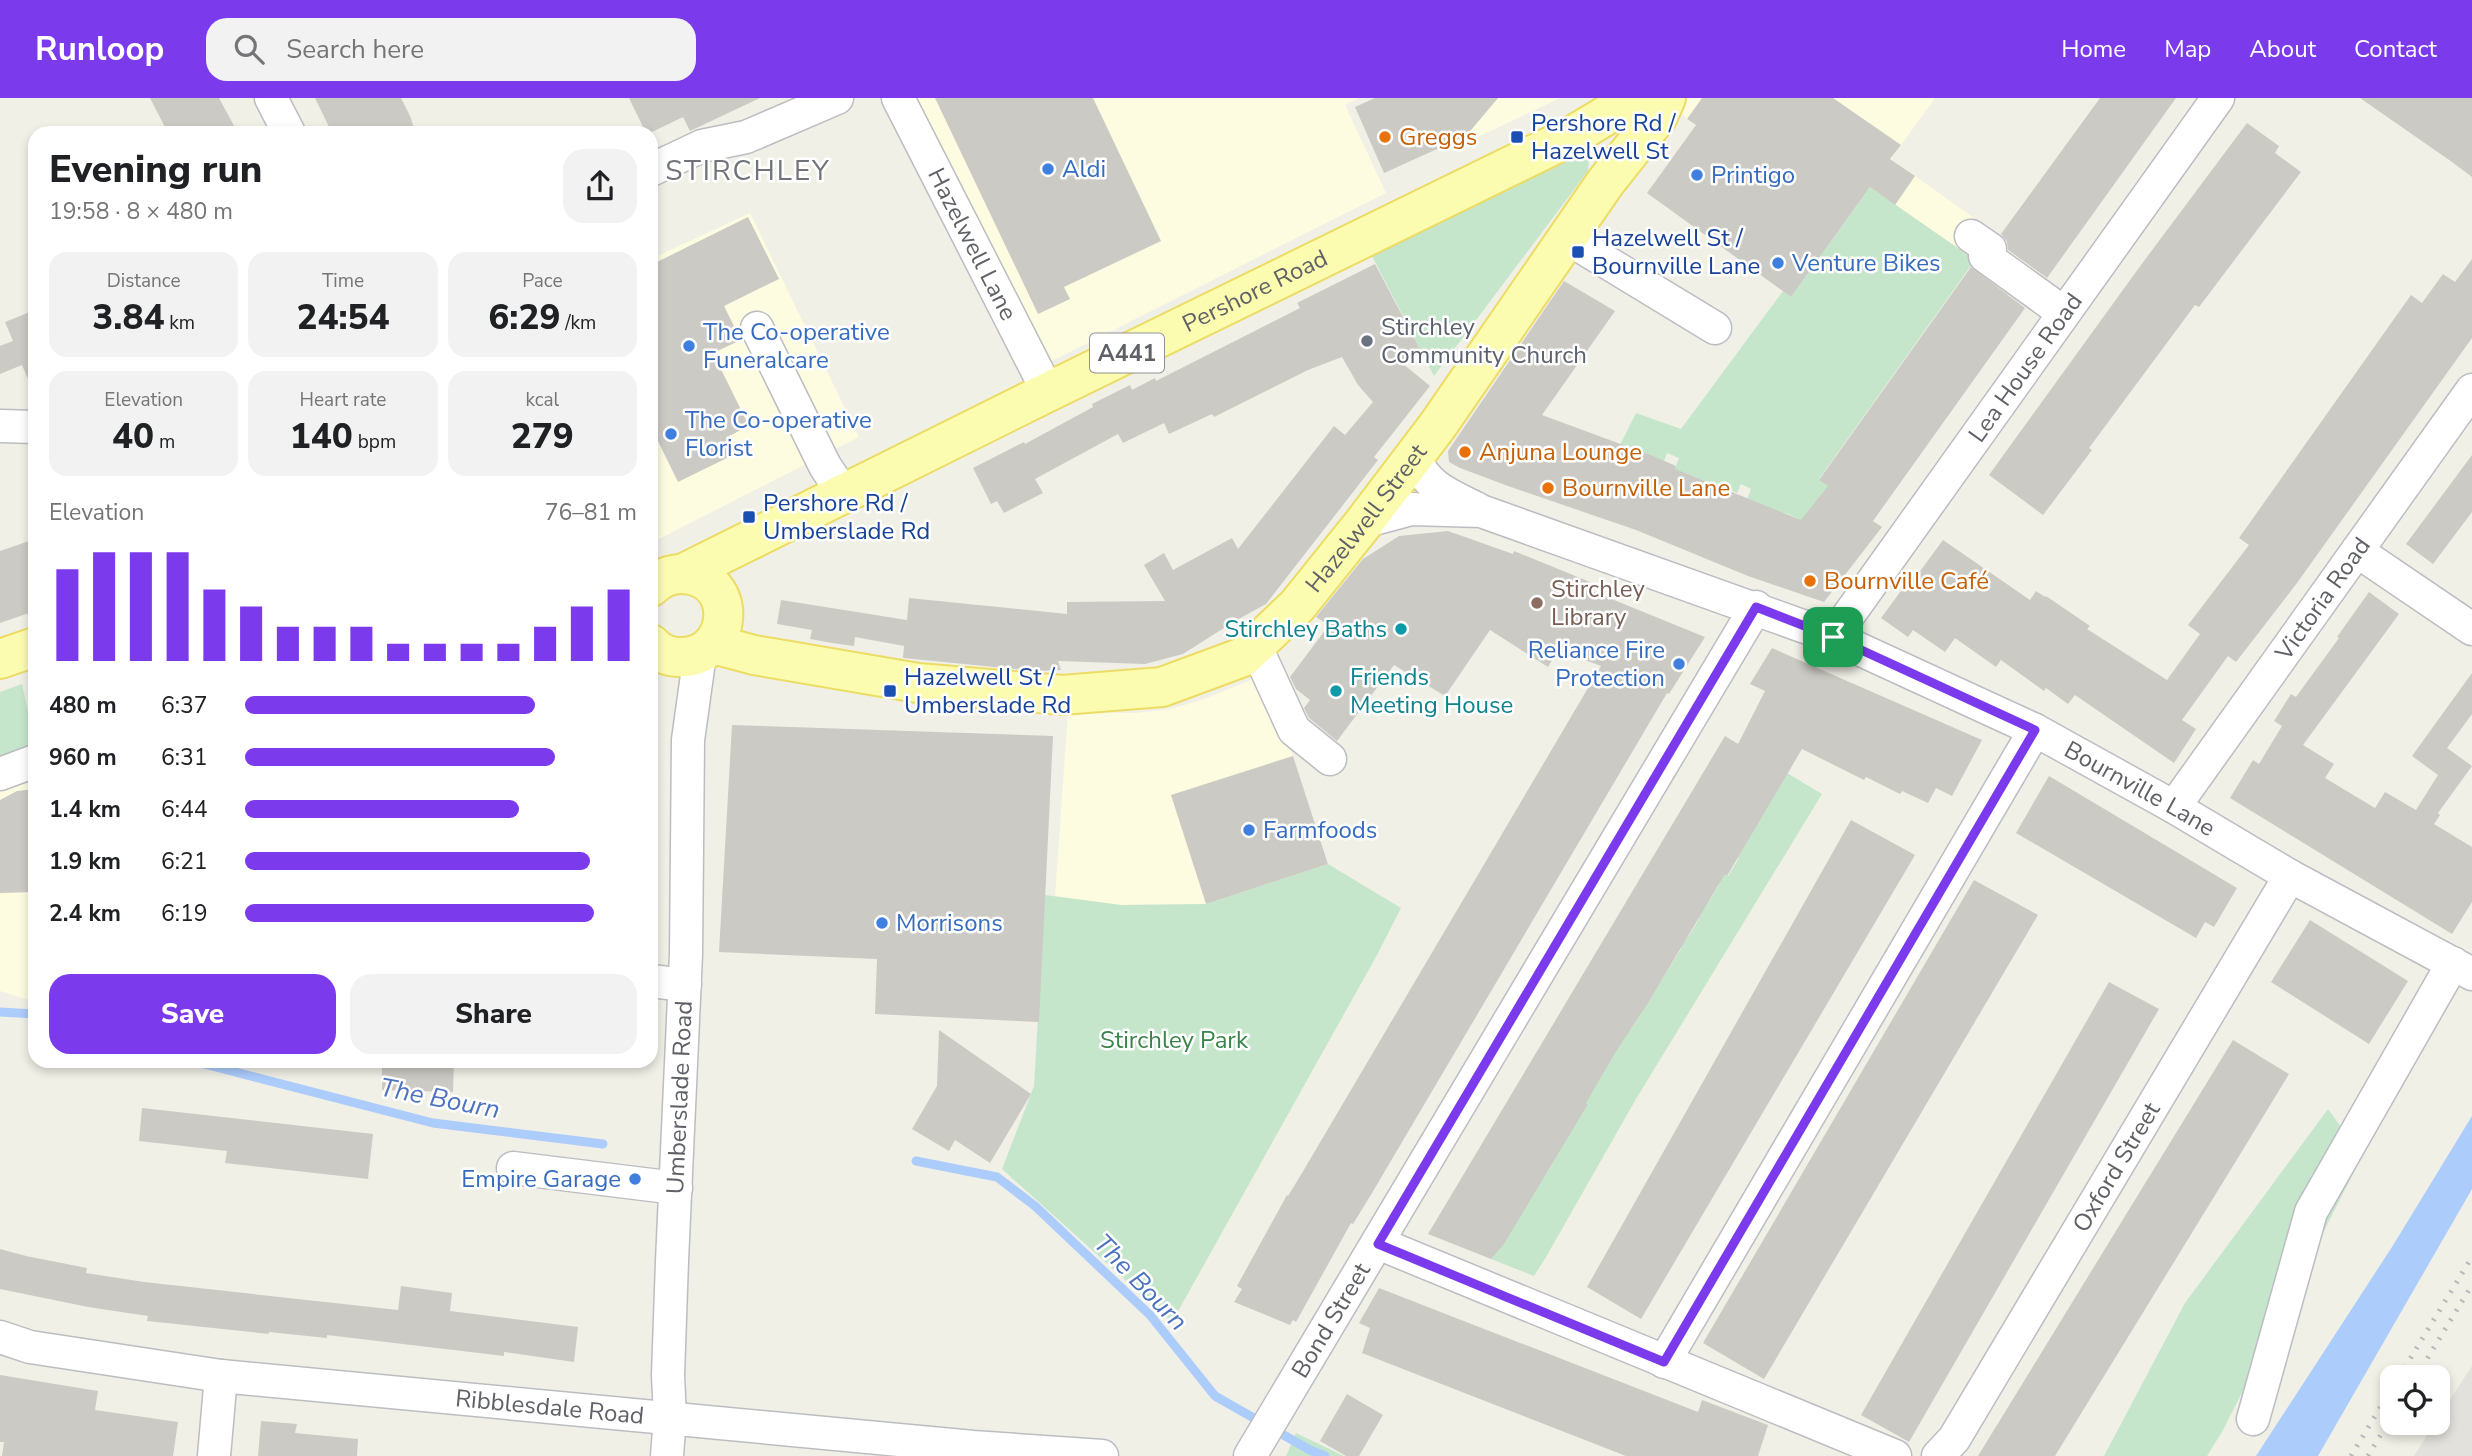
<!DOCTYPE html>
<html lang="en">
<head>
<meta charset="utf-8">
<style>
  :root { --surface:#fff; --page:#f2f2f2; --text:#202124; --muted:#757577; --accent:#7c3aed }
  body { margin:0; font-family:"Nunito Sans",sans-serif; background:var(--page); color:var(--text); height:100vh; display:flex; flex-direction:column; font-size:26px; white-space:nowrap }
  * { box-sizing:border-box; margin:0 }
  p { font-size:23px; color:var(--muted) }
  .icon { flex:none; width:38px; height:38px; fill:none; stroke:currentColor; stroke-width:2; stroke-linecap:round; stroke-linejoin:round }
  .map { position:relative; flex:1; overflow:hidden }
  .side { position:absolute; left:28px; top:28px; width:630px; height:942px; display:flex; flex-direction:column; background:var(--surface); border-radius:21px; box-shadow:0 4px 10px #0003 }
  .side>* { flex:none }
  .tools { position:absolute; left:2380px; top:1267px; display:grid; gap:14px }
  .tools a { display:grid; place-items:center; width:70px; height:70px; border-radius:14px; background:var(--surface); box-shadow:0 4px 10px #0003; font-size:35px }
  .pin { position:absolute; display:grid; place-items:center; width:60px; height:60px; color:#fff; margin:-30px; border-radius:14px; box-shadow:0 4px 10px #0006 }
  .round { display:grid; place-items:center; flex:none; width:74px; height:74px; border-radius:21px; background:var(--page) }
  .overview { display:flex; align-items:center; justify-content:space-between; height:119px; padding:0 21px }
  h1 { font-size:38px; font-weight:800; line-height:52px }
  .figures { display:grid; grid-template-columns:repeat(3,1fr); gap:10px; height:119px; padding:7px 21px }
  .figures div { display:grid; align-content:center; border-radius:18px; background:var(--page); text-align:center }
  .figures b { font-size:35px; font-weight:800 }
  .figures small { font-size:19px; font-weight:400 }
  .figures p { font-size:19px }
  .chart { height:196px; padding:14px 21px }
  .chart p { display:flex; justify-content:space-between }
  .chart svg { width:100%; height:126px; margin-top:7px; stroke:var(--accent); stroke-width:6 }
  .button { display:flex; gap:14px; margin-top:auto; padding:14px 21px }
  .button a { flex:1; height:80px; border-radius:21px; background:var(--accent); color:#fff; font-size:28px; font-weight:800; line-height:80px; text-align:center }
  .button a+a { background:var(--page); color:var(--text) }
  ul { padding:0 21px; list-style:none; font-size:23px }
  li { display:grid; grid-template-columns:112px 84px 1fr; align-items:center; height:52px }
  li i { height:18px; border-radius:9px; background:var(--accent) }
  header { display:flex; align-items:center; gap:42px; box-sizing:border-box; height:98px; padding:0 35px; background:var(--accent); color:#fff }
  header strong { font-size:33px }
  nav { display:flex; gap:38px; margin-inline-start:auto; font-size:24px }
  .search { width:490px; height:63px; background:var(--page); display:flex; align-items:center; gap:18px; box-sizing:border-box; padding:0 24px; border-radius:21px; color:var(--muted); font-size:26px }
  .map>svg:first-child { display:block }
</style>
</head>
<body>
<header>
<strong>Runloop</strong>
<div class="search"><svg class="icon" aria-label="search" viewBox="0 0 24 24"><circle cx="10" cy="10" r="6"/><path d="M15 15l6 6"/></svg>Search here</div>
<nav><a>Home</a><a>Map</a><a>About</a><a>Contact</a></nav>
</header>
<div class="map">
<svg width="2472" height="1358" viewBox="0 0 2472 1358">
  <rect width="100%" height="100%" fill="#f0f0e7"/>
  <path fill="#fdfbe0" d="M910,0h449l-14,7 41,88 -342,172z
    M1435,0h125l-103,49z
    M1687,0h248l-44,61 159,113 -10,15 -65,-27 -105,-72 -28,39 -155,-108 -9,-10z
    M750,115l109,224 -208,106v-284z
    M1258,579l35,79 35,108 -122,40 -85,1 -66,-9 13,-184 67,1 36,-4 33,-10z
    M35,678v226l-35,-11v-205z"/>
  <path fill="#e2e1db" d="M2472,1268v90h-58l21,-33h3v-5z"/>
  <path fill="#c5e6cb" d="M1571,51l18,8 -1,14 -154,205 -64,-124z
    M1870,89l105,73 -156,219 23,17 -21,43 -24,-21 -12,-5 -4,10h-43l13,-34 -10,-5 -4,9 -10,-4 -11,27 -9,-3 11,-27 -12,-5 -12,28 -30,-12 15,-39 -12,-5 -3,8 -44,-16 16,-32 45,16 102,-138 8,6z
    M22,586l13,59 -35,15v-66z
    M1787,675l35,21 -186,305 -90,158 -12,19 -43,-17 62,-96 -24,-16 59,-43 -26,-16 44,-75 25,16 50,-80 -26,-17 7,-11 26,16 11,-18 -26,-16h35l11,-18 -20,-27 29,18 11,-18 -29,-18z
    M1328,766l73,44 -24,47 -205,367 -170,-153 32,-83 11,-191 76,10 85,-1z
    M2328,1011l34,47 -140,276 -15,24h-103l81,-153z
    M1296,1335l48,23h-58z"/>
  <path fill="#acccfc" d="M2472,1018v73l-154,267h-62l136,-209z"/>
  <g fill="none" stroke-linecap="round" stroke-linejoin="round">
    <path stroke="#acccfc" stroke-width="9" d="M0,914l35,2
      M189,962l244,63 170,21
      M916,1063l81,16 38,29 115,109 65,81 95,54 15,6"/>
  </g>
  <path fill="#cccac4" d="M150,0h69l19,35h-70z
    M315,0h86l10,20 4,15h-83z
    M629,0h131l-70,33 -7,-14 -33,16h-4z
    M935,0h158l68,143 -97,46 6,12 -32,15z
    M1375,0h123l-32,38 -82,37 -29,-66z
    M1702,0h131l68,47 -11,14 25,17 -20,29 -25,-18 -79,110 -144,-104 49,-68 -9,-6z
    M2100,0h76l-129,180 -39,-28 -1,-8 -6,-8z
    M2360,0h112v79l-20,-15z
    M2247,25l32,23 -4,7 26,19 -102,135 -4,-2 -106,143 3,2 -49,65 -54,-40 152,-210z
    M748,119l31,62 -55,27 17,34 -28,13 36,73 -22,11 8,17 -57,28 -27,-55v-162z
    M2472,161v79l-175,245 -61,79 -8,-6 -46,64 14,9 -22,34 -99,-68 -7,9 -22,-16 -2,3 -43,-31 -5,7 -41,-29 -10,14 -32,-22 -5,7 -27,-19 31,-42 3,2 28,-38 87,60 6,-9 9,6 1,-1 44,30 -3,3 80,51 33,-46 -12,-9 61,-80 -10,-7 172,-243 11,8 21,-29 12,8z
    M1375,166l47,89 -20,10 28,23 -56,71 4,3 -112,144 -31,17 -52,33 -38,10 -87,-3 3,9 -24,1 -134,-13 1,-12 -49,-9 -1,9 -22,-3 -22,-4 2,-9 -35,-6 4,-24 126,20 2,-22 158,16v-12l98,-1 -21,-36 20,-12 9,17 59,-32 6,11 96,-123 11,9 28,-33 -15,-17 -16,-28 -34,13 -94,47 -2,-3 -43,20 -5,-11 -41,20 -5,-9 -83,45 8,14 -39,20 -7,-12 -6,3 -18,-36 51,-26 1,2 68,-37 -1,-3 38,-19 2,5 23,-12 1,3 144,-73 -3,-5z
    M1971,169l54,41 -152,213 9,6 -58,75 -76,-26 -112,-46 -128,-44 -48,-18 -11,-6 -1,-11 116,-170 51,30 -73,104 111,41 23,10 -1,3 126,51 27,-34 -9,-6z
    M35,212v83h-1l-12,-28 -22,9v-28l13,-5 -8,-19z
    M2472,357v57l-39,52 -27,-20z
    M1448,433l65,23 1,-3 76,31 -3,7 118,48 -36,57 -2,-1 -295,500 -19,31 -2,-1 -55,99 -3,-2 -3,5 -56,-23 8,-13 -5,-3 50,-91 1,1 14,-23 299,-507 -43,-16 -10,17 -58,-37 -45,66 -51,-31 -57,76 -28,-23 -5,-10 6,-8 -14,-11 -6,-12 39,-52 -13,-8 47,-58 36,-23z
    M35,441v72l-35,12v-72z
    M2369,494l30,22 -96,131 31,19 -9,14 50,30 10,-16 31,18 22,-35 -26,-19 60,-83v41l-25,34 25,18 -34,47 2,2 -6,9 38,23v55l-20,32 -222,-136 23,-38 6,4 23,-38 -8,-5 17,-27 5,3 43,-59 -2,-1z
    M1772,550l210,92 -30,56 -16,-8 -8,15 -26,-12 -2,3 -34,-17 -2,3 -62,-31 -75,127 -2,-2 -77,129 -33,50 -29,50 2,1 -84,140 -13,15 -63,-25 297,-498 13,8 27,-53 -15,-7z
    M732,627l321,11 -14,286 -164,-8 2,-55 -158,-7z
    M1293,658l35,108 -122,40 -35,-109z
    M2049,678l188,112 -23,39 -9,-5 -9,16 -180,-105z
    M35,691v103l-35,1v-93l17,-9z
    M1851,722l64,35 -274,464 -54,-32z
    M1974,782l64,35 -274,464 -61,-36z
    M2310,822l98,61 -39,63 -98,-62z
    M2109,884l50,27 -250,433 -48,-27z
    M939,932l92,64 -41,69 -35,-23 -6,11 -37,-22 25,-43z
    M2233,942l56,34 -45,74 -189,308h-77z
    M382,962h72l-1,32 -71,-2z
    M142,1010l231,26 -5,45 -143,-16 2,-12 -88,-10z
    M0,1151l26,7 61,12 -1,5 58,9 254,28 3,-24 51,7 -2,18 128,16 -4,35 -70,-10v4l-177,-21v3l-58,-6v2l-122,-13 1,-5 -60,-9 -88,-18z
    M1379,1190l319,124 4,-12 66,25 -10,31h-132l-264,-103 8,-25 -11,-5z
    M0,1277l98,16 -3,19 83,12 -5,34h-171l2,-14h-4z
    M1347,1296l36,21 -24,41h-13l-26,-15z
    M261,1323l36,3 -2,9 63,6 -1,17h-99z"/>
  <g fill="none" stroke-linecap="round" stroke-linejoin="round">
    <g stroke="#bcbdc2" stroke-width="35">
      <g id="minor">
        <path d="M271,0l18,35"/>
        <path id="s1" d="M898,0l150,294"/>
        <path d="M651,72l51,-24 44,-9 91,-39"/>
        <path d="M1971,138l19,13 -5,7 79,57"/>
        <path d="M1567,140l148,90"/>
        <path d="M757,230l68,138 18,27"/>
        <path d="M2,328l33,1"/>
        <path d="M1415,358c8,29 36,40 61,52"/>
        <path id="s2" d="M1366,423l45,-12 70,2 352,126 202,93 139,77 116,69 182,98"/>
        <path d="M2357,453l115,78"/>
        <path id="s3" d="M1833,539l385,-539"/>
        <path d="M1255,547l39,85 36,29"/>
        <path d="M0,676l35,-13"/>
        <path id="s4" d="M2174,709l298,-417"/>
        <path d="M651,883l34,4"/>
        <path d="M513,1070l163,20"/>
        <path d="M1378,1145l517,213"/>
        <path id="s5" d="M0,1239l30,10 191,29 752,71 129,9"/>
        <path d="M1664,1264l371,-632"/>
        <path d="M2253,1321l58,-207 142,-249"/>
        <path d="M214,1358l7,-80"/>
        <path id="s6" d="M667,1358l3,-39 -2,-42 4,-114 14,-307 2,-214 12,-86"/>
        <path id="s7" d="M1250,1358l506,-849"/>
        <path id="s8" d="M1938,1358l16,-17 336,-563"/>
      </g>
    </g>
    <g stroke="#eddc64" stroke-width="42">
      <g id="major">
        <path id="s9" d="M682,476l366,-182 524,-256 63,-38"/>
        <path d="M651,489c11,-11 25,-15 40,-12 49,10 40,84 -12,82 -11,0 -21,-5 -28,-13"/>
        <path id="s10" d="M713,546l41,11 164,28 144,12 100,-8 81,-30 54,-51 65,-81 76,-100 167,-242 53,-67 8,-18"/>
        <path d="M0,561l35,-12"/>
      </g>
    </g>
    <use href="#minor" stroke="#fff" stroke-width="32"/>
    <use href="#major" stroke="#fcfcb1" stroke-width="38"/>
    <path stroke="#b7b8b8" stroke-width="5" stroke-dasharray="2 9" stroke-linecap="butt" d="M2399,1279l73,-120
      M2416,1279l56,-92
      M2351,1358l41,-68
      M2368,1358l24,-40"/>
  </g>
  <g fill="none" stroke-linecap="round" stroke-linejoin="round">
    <g stroke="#fff" stroke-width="14">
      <path id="route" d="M1756,509l77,30 202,93 -371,632 -286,-118z"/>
    </g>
    <use href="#route" stroke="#7c3aed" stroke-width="9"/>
  </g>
  <g fill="#e8710a" stroke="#fff" stroke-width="2.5">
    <circle cx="1385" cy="39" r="7"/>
    <circle cx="1465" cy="354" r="7"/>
    <circle cx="1548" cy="390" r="7"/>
    <circle cx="1810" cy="483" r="7"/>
  </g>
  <g fill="#1a4fb4" stroke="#fff" stroke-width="2.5">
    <rect x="1510" y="32" width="14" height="14" rx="3.5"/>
    <rect x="1571" y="147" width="14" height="14" rx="3.5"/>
    <rect x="742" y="412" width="14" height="14" rx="3.5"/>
    <rect x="883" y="586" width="14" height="14" rx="3.5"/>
  </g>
  <g fill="#3f7fe0" stroke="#fff" stroke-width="2.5">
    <circle cx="1048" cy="71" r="7"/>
    <circle cx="1697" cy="77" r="7"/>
    <circle cx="1778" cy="165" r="7"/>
    <circle cx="689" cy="248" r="7"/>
    <circle cx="671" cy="336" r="7"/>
    <circle cx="1679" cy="566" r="7"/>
    <circle cx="1249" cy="732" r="7"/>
    <circle cx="882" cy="825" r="7"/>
    <circle cx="635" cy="1081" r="7"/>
  </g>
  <circle fill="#6b7280" stroke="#fff" stroke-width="2.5" cx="1367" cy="243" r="7"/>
  <circle fill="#8d6e63" stroke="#fff" stroke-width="2.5" cx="1537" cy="505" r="7"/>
  <g fill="#0f9aa8" stroke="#fff" stroke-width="2.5">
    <circle cx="1401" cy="531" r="7"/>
    <circle cx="1336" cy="593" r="7"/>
  </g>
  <g text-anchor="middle" stroke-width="5" stroke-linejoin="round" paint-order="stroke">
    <rect fill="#fff" stroke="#8f9095" stroke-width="2" x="1090" y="235.5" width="74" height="39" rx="5"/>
    <g font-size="23" font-weight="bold" fill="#5f6167">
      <text x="1127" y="263">A441</text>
    </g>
    <g font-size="24" fill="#164399" stroke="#fff" text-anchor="start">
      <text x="1531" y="33">Pershore Rd /<tspan x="1531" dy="28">Hazelwell St</tspan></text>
      <text x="1592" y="148">Hazelwell St /<tspan x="1592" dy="28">Bournville Lane</tspan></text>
      <text x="763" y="413">Pershore Rd /<tspan x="763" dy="28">Umberslade Rd</tspan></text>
      <text x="904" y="587">Hazelwell St /<tspan x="904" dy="28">Umberslade Rd</tspan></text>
    </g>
    <g font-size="24" fill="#c56008" stroke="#fff" text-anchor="start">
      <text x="1399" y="47">Greggs</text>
      <text x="1479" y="362">Anjuna Lounge</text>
      <text x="1562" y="398">Bournville Lane</text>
      <text x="1824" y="491">Bournville Café</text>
    </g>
    <g font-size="24" fill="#366cbe" stroke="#fff" text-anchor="start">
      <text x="1062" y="79">Aldi</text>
      <text x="1711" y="85">Printigo</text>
      <text x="1792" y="173">Venture Bikes</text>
      <text x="703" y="242">The Co-operative<tspan x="703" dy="28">Funeralcare</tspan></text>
      <text x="685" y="330">The Co-operative<tspan x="685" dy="28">Florist</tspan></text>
      <text x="1665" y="560" text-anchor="end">Reliance Fire<tspan x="1665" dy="28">Protection</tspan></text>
      <text x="1263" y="740">Farmfoods</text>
      <text x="896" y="833">Morrisons</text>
      <text x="621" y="1089" text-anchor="end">Empire Garage</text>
    </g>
    <g font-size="24" fill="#5f6167" stroke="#fff">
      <text dy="8" stroke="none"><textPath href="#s1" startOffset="164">Hazelwell Lane</textPath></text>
      <text dy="8" stroke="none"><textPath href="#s9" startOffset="639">Pershore Road</textPath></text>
      <text dy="8" stroke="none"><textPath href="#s3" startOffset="331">Lea House Road</textPath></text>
      <text dy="8" stroke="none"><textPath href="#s10" startOffset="726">Hazelwell Street</textPath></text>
      <text dy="8" stroke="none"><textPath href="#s4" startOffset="256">Victoria Road</textPath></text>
      <text dy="8" stroke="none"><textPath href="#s2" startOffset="833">Bournville Lane</textPath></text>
      <text dy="8" stroke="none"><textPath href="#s6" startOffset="359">Umberslade Road</textPath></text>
      <text dy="8" stroke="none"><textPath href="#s8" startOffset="340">Oxford Street</textPath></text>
      <text dy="8" stroke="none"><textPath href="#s7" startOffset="158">Bond Street</textPath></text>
      <text dy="8" stroke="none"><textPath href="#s5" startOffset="555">Ribblesdale Road</textPath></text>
    </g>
    <g font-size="24" fill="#5b616d" stroke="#fff" text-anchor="start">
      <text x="1381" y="237">Stirchley<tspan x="1381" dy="28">Community Church</tspan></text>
    </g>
    <g font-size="24" fill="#785e54" stroke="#fff" text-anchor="start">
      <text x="1551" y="499">Stirchley<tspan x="1551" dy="28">Library</tspan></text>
    </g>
    <g font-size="24" fill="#0d838f" stroke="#fff" text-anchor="end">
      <text x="1387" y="539">Stirchley Baths</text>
      <text x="1350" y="587" text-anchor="start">Friends<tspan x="1350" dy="28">Meeting House</tspan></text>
    </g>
    <g font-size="24" fill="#398448" stroke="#fff">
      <text x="1174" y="950">Stirchley Park</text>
    </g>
    <g font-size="26" font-style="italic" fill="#4d73c0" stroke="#fff">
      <text transform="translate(440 1000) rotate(11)" y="9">The Bourn</text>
      <text transform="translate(1141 1184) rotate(46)" y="9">The Bourn</text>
    </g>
    <g font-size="28" letter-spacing="2" fill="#707379" stroke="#fff">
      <text x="748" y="82">STIRCHLEY</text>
    </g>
  </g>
</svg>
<div class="tools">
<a><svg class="icon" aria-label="locate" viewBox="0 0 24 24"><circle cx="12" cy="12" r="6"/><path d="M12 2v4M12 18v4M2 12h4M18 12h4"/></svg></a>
</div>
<div class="pin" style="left:1833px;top:539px;background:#1e9e55"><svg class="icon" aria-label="arrive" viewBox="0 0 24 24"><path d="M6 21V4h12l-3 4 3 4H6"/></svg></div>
<section class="side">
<div class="overview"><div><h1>Evening run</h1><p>19:58 · 8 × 480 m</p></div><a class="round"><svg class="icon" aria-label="share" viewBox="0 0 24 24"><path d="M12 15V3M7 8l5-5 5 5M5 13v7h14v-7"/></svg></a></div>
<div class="figures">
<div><p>Distance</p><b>3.84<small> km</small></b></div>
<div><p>Time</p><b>24:54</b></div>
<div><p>Pace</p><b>6:29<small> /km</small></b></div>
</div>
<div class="figures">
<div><p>Elevation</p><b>40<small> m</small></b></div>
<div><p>Heart rate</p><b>140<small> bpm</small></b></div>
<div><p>kcal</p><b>279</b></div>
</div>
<div class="chart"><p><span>Elevation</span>76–81 m</p>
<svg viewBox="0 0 160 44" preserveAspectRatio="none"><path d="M5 44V12M15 44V6M25 44V6M35 44V6M45 44V19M55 44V25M65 44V32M75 44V32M85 44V32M95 44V38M105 44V38M115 44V38M125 44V38M135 44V32M145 44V25M155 44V19"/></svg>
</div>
<ul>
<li><b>480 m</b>6:37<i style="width:74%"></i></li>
<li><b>960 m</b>6:31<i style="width:79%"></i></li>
<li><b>1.4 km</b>6:44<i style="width:70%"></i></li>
<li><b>1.9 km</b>6:21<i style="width:88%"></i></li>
<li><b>2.4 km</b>6:19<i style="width:89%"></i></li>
</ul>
<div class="button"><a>Save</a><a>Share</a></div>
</section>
</div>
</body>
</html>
